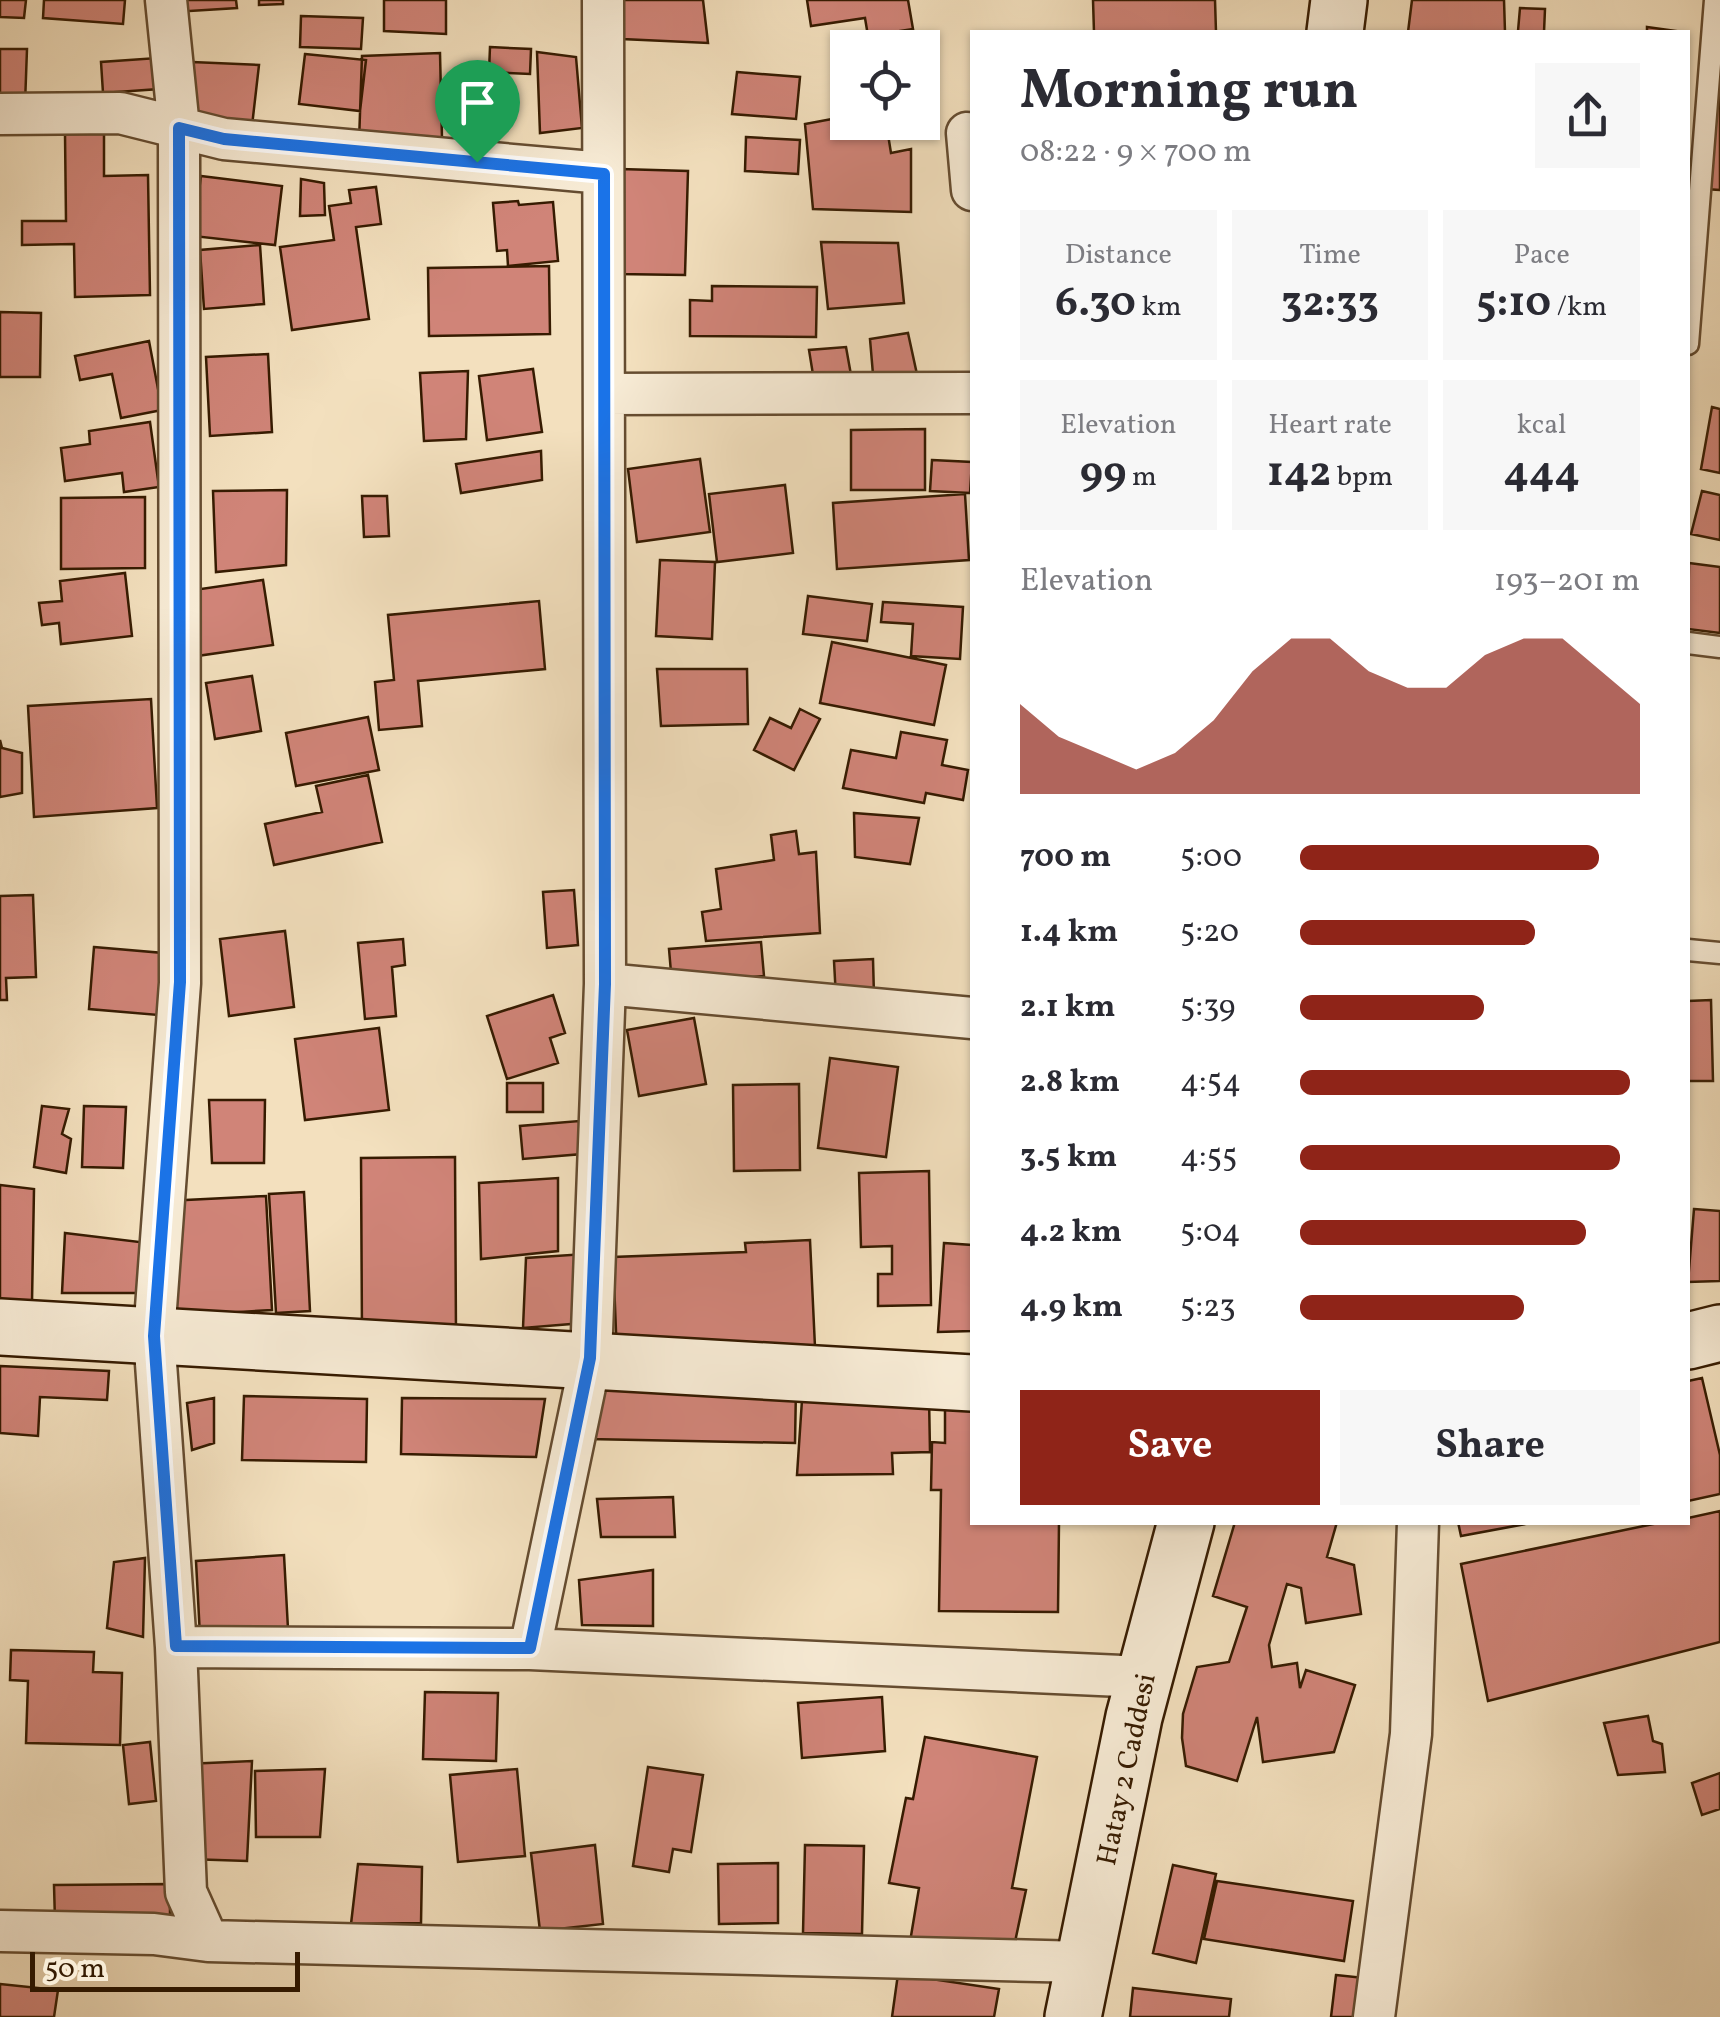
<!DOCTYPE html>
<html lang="en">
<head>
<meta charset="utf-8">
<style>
  :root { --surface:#fff; --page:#f7f7f7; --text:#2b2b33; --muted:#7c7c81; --accent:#8f2418 }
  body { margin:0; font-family:Vollkorn,serif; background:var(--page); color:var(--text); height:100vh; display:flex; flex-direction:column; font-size:38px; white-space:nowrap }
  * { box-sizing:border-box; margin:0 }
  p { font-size:32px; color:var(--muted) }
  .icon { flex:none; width:55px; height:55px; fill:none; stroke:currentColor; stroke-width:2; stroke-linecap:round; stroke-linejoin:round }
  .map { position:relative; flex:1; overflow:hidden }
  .details { position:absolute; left:970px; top:30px; width:720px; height:1495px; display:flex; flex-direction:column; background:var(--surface); border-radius:0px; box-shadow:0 2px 8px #0004 }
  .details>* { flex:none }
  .controls { position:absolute; left:830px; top:30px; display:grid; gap:20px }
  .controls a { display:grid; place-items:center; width:110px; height:110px; border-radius:0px; background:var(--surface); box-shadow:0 2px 8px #0004; font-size:50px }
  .scale { position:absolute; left:30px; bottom:25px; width:270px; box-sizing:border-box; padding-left:10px; border:5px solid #361b01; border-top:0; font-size:28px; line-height:35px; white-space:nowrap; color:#361b01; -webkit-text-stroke:8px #f7ebd5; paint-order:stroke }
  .pin { position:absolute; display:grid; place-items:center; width:85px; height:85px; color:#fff; margin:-102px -42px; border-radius:50% 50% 50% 0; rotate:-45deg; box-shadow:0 0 10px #0007 }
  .pin .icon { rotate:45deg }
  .round { display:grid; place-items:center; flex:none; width:105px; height:105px; border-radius:0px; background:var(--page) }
  .head { display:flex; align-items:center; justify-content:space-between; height:170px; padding:0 50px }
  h1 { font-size:55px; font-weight:700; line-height:75px }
  .figures { display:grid; grid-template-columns:repeat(3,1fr); gap:15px; height:170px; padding:10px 50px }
  .figures div { display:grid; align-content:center; border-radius:0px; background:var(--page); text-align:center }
  .figures b { font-size:42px; font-weight:700 }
  .figures small { font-size:28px; font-weight:400 }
  .figures p { font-size:28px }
  .chart { height:280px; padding:20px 50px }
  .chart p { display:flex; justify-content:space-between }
  .chart svg { width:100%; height:180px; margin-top:10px; fill:var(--accent); opacity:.7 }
  .button { display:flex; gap:20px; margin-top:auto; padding:20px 50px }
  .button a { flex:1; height:115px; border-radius:0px; background:var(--accent); color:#fff; font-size:40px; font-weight:700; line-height:115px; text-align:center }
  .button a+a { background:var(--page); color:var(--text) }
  ul { padding:0 50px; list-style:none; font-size:32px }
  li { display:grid; grid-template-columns:160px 120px 1fr; align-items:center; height:75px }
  li i { height:25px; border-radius:12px; background:var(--accent) }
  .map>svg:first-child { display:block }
</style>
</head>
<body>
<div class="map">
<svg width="1720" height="2017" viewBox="0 0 1720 2017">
  <rect width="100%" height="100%" fill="#f3e0be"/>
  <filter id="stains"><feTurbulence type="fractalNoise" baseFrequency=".002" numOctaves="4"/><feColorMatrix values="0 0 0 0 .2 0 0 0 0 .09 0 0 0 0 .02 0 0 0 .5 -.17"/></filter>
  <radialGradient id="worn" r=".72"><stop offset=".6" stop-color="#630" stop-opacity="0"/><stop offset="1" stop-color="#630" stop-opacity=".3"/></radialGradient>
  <path fill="#d08478" stroke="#361b01" stroke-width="2.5" d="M0,0h26l-2,18 -24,-1z
    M44,0h81l-2,24 -80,-6z
    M173,0h63l1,8 -63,4z
    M259,0h24v4l-24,1z
    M384,0h62v34l-62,-3z
    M623,0h80l5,43 -86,-4z
    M807,0h101l5,29 -45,7 -3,-18 -54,8z
    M1093,0h122l1,32h-122z
    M1412,0h92l1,32h-97z
    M1520,8l25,1 -1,23 -26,-1z
    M301,16l62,2 -2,31 -61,-2z
    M1647,27l36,5h-36z
    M490,47l41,2 -1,25 -41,-2z
    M0,49h27l-2,55 -25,-1z
    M537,52l39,5 6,71 -42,5z
    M440,53l2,85 -83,4 3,-86z
    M305,54l61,6 -6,51 -61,-7z
    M157,58l2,31 -56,4 -2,-31z
    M192,62l67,3 -7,61 -61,1z
    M1712,69l8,1v120l-15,-1z
    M737,72l63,5 -4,42 -64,-5z
    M848,116v6h38l5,31 20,-4v63l-98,-3 -8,-85z
    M65,134h39v42l44,-1 2,120 -75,2 -1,-53 -52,1v-24h44z
    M746,137l54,3 -2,34 -53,-3z
    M620,169l68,2 -3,104 -68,-1z
    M201,176l81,10 -7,59 -82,-9z
    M301,179l23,4 1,32 -25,1z
    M376,187l5,37 -25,3 13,92 -77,11 -12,-83 54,-7 -5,-34 22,-3 -2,-13z
    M518,201l1,4 34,-3 5,59 -50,5 -1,-16 -10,1 -4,-48z
    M821,242l77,1 6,60 -76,6z
    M260,245l4,59 -60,5 -4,-59z
    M549,266l1,68 -121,2 -1,-68z
    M712,286l105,1 -1,50 -126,-1v-36l22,1z
    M0,312l41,1 -1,64h-40z
    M908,333l10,46 -44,7 -4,-47z
    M149,341l13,69 -41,8 -9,-44 -32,6 -5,-24z
    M846,347l7,39 -38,1 -6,-37z
    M268,354l4,78 -62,4 -4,-79z
    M533,369l9,63 -55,8 -8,-64z
    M468,371l-2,68 -42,2 -4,-68z
    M1712,407l8,2v64l-19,-4z
    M150,422l9,65 -35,5 -2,-19 -57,8 -4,-33 29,-4 -1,-13z
    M925,429v61h-74v-60z
    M541,451l1,29 -81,13 -5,-29z
    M700,459l10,73 -73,10 -9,-73z
    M932,460l40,2 -2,31 -40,-2z
    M785,485l8,68 -76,9 -8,-68z
    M287,490l-1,75 -70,7 -3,-81z
    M1702,491l18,4v45l-29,-6z
    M965,494l4,66 -132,9 -4,-66z
    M362,496h25l2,40 -25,1z
    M145,497v71l-84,1v-71z
    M660,560l55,2 -3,77 -56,-3z
    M1689,563l31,4v66l-32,-4z
    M125,573l7,63 -71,8 -2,-21 -17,2 -3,-22 23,-2 -2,-20z
    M263,580l10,65 -76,11 -10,-65z
    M808,596l64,8 -5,37 -64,-7z
    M539,601l6,68 -127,12 4,45 -43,4 -4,-48 19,-2 -6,-65z
    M883,602l80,5 -3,52 -49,-3 2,-32 -32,-2z
    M832,642l114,23 -12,60 -114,-22z
    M657,669h90l1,55 -87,2z
    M252,676l9,55 -46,8 -9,-56z
    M151,699l6,109 -123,9 -6,-111z
    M800,709l20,10 -26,51 -40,-20 16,-32 21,10z
    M368,717l11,53 -83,16 -10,-53z
    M901,732l46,8 -5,25 26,5 -5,30 -37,-7 -2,10 -81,-15 8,-38 45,8z
    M0,740l2,8 20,5v40l-22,4z
    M368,775l14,67 -108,23 -9,-41 57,-12 -6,-26z
    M854,813l65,5 -9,46 -55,-7z
    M796,831l3,23 17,-2 4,81 -114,8 -4,-29 19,-3 -5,-40 58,-9 -3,-25z
    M574,890l4,55 -31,3 -4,-56z
    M33,895l3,82 -30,1 1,22h-7v-104z
    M285,931l9,76 -65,9 -9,-77z
    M403,939l2,26 -13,2 4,49 -31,3 -7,-76z
    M761,942l3,34 -92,8 -3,-35z
    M94,947l69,6 -5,62 -69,-6z
    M873,959l1,37 -38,2 -2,-37z
    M553,995l12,38 -15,5 8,25 -51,16 -20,-63z
    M1711,1000l2,81h-25v-80z
    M694,1018l12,66 -67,12 -12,-66z
    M379,1028l10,82 -84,10 -10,-81z
    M830,1058l68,9 -12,90 -68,-9z
    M507,1083h36v29h-36z
    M799,1084l1,86 -66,1 -1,-86z
    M209,1100h56l-1,63h-52z
    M42,1106l27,3 -7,25 9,5 -5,34 -32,-6z
    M84,1106l42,1 -3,61 -41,-1z
    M579,1121l3,33 -59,5 -3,-33z
    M455,1157l1,179h-94l-1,-178z
    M929,1171l2,134 -53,1v-32h14v-28l-31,1 -2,-74z
    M558,1178v73l-77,8 -2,-76z
    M0,1185l34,4 -2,113 -32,-3z
    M304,1192l6,119 -34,2 -7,-119z
    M266,1196l6,114 -99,6 -7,-115z
    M1694,1209l26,2v70l-32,1z
    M65,1233l83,10 -3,50h-83z
    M810,1240l5,107 -198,9 -4,-99 133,-5 -1,-9z
    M944,1243l28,2v86l-34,1z
    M585,1254l-2,69 -60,5 3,-70z
    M0,1366l109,5 -2,29 -67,-3 -2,39 -38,-3z
    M1702,1378l18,77v39l-32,7v-120z
    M593,1383l203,4 -1,56 -206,-4z
    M244,1396l123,3 -1,63 -124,-2z
    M929,1396l1,56 -38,1 1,21 -96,1 5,-75z
    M214,1398v45l-22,7 -5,-47z
    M402,1398l143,1 -9,58 -135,-3z
    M945,1404l27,1v117h87l-1,90 -119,-1 2,-121h-10l1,-48 13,1z
    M673,1497l2,40h-74l-4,-38z
    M1720,1511v131l-232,59 -27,-137 202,-42h25v-4z
    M1235,1522h102l-10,35 27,8 7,49 -55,9 -5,-35 -14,-4 -18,61 3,22 25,-4 3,25 6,-18 49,15 -21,67 -71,10 -6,-45 -20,64 -51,-15 -4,-28 1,-24 14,-47 32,-5 18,-55 -34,-11z
    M1458,1522h78l-75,14z
    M284,1555l4,74 -88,7 -4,-75z
    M145,1558l-2,79 -36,-9 7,-66z
    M653,1570v56l-71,-1 -3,-45z
    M11,1650l83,2 -1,20 29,1 -2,72 -94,-2 2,-62 -18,-1z
    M425,1692l73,1 -2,68 -73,-2z
    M882,1697l3,54 -83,7 -4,-55z
    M1648,1716l5,25 9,3 3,28 -47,3 -14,-52z
    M925,1737l112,20 -25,131 14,2 -14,66 -102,-14 9,-54 -30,-5 17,-85 7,1z
    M150,1742l6,59 -27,3 -6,-59z
    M252,1761l-5,100 -59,-2 -2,-95z
    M648,1767l55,8 -12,77 -18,-3 -4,23 -36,-6z
    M325,1769l-5,68h-64l-1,-66z
    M517,1769l8,87 -67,6 -8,-87z
    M1720,1773v36l-18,6 -10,-32z
    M595,1845l8,79 -63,7 -9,-78z
    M805,1845l59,1 -2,88 -59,-1z
    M778,1863v60l-59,1 -1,-60z
    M358,1864l64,3 -1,56 -70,1z
    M1173,1865l43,9 -20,89 -43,-10z
    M1217,1881l136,20 -9,60 -140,-22z
    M170,1884v36l-115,1 -1,-36z
    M898,1974l101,15 -5,28h-102z
    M1336,1975l38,4 -7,38h-36z
    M0,1984l58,6 -4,27h-54z
    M1133,1988l98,11 -2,18h-99z"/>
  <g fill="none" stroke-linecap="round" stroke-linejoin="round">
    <g stroke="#654c30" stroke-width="25">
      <path id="lane" d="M1688,344l27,-344
        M1688,643l32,4
        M1688,950l32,3"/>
    </g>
    <g stroke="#654c30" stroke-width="45">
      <path id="street" d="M166,0l13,128 1,855 -26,352 22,312 10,245 22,49
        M0,114l120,-1 104,26 379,34
        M967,133l5,57
        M604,394l368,-1
        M605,984l367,34
        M176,1647l354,2 614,28
        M530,1649l61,-291 14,-374 -2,-984
        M0,1931l154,3 54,7 876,21
        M1374,2017l37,-283 7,-212"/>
    </g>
    <g stroke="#361b01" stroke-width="60">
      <path id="secondary" d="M1335,32l4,-32
        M0,1327l972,56
        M1688,1341l32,-8
        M1073,2017l61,-300 52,-195"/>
    </g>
    <use href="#lane" stroke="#f7ebd5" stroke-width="20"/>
    <use href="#street" stroke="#f7ebd5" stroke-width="40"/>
    <use href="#secondary" stroke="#f7ebd5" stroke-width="55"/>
  </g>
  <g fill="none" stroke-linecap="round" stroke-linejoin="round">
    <g stroke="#fff" stroke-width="20">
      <path id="route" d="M179,128l45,11 380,35 1,810 -15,374 -60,290 -354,-2 -22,-310 26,-354z"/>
    </g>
    <use href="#route" stroke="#1a73e8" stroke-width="12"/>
  </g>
  <g text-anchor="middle" stroke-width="9" stroke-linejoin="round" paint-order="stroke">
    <g font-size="28" fill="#361b01" stroke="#f7ebd5">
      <text transform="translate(1125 1769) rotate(-78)" y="10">Hatay 2 Caddesi</text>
    </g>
  </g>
  <rect width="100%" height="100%" filter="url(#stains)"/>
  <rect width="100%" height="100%" fill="url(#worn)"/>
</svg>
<div class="controls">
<a><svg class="icon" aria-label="locate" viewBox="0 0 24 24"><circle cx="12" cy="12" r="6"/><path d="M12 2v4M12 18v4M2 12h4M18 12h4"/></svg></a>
</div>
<div class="scale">50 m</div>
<div class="pin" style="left:477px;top:162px;background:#1e9e55"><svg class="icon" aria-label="arrive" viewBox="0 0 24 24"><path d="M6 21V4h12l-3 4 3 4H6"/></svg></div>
<section class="details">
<div class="head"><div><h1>Morning run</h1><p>08:22 · 9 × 700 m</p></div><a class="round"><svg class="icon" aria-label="share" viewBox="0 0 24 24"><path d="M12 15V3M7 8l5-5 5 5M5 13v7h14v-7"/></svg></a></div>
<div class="figures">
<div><p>Distance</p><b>6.30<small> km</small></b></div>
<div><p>Time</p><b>32:33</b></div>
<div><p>Pace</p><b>5:10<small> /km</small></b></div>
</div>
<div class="figures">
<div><p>Elevation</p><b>99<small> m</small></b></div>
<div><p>Heart rate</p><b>142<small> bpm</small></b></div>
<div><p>kcal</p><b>444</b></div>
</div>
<div class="chart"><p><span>Elevation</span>193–201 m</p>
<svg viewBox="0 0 160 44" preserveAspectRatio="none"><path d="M0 44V22L10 30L20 34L30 38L40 34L50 26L60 14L70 6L80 6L90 14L100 18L110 18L120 10L130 6L140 6L150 14L160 22V44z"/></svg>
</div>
<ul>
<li><b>700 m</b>5:00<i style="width:88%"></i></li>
<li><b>1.4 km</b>5:20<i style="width:69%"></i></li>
<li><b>2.1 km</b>5:39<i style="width:54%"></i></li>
<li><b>2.8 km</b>4:54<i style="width:97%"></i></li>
<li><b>3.5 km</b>4:55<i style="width:94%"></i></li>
<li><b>4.2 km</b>5:04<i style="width:84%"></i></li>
<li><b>4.9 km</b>5:23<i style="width:66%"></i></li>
</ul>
<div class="button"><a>Save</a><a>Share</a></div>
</section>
</div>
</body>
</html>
